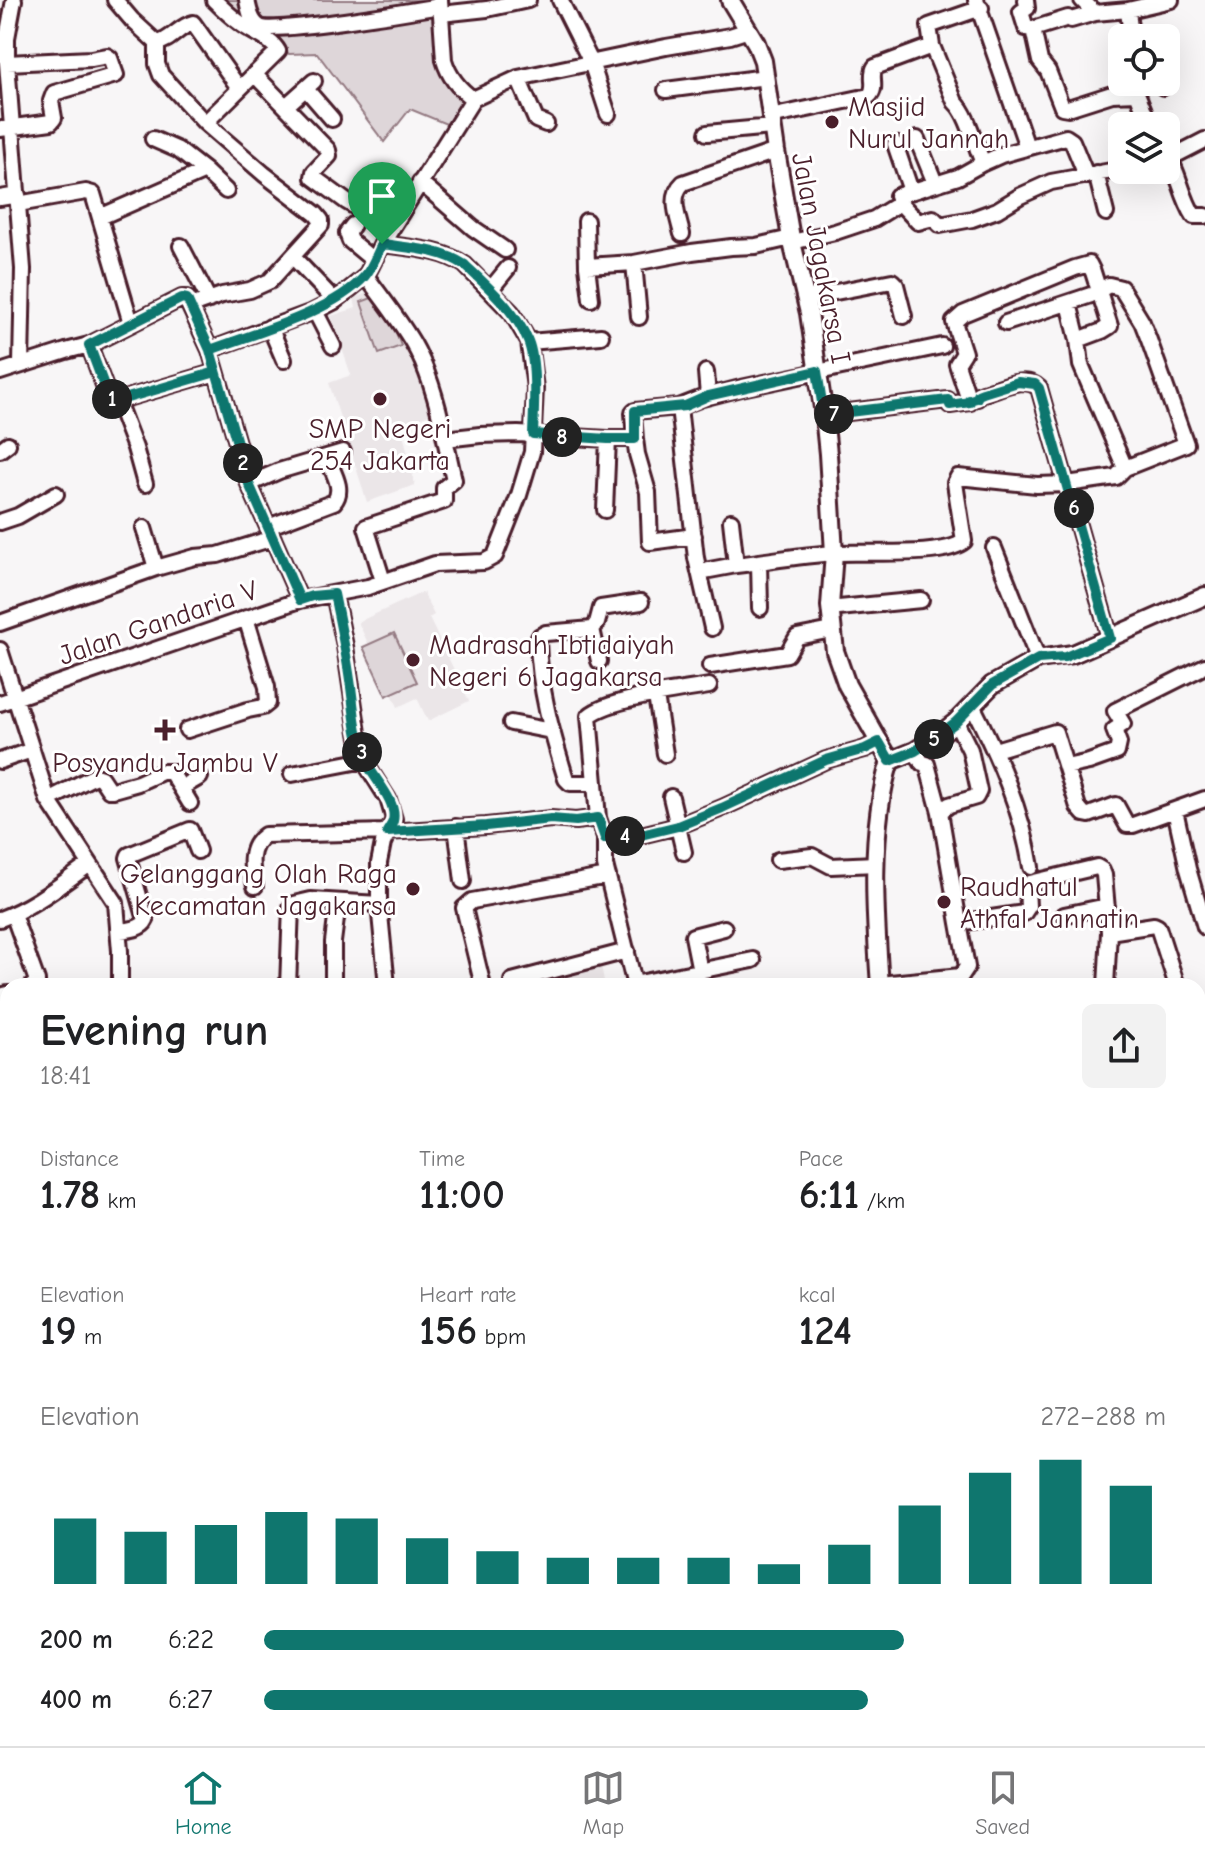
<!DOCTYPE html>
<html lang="en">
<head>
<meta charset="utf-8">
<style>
  :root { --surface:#fff; --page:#f2f2f2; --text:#202124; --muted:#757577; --line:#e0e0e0; --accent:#0f766e }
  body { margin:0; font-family:"Comic Neue",sans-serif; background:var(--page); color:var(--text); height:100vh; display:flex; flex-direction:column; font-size:30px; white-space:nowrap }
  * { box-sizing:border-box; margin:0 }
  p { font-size:26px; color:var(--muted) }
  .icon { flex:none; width:44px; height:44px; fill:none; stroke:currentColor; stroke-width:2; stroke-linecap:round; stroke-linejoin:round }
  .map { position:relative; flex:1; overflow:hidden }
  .panel { position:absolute; left:0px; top:978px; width:1206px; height:768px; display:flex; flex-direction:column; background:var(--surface); border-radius:24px 24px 0 0; box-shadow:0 8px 32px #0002 }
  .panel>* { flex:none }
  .fabs { position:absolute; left:1108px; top:24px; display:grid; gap:16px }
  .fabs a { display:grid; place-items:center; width:72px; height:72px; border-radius:12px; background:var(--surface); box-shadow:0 8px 32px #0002; font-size:40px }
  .pin { position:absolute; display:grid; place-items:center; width:68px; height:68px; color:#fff; margin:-82px -34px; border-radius:50% 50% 50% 0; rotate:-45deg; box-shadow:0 0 8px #0007 }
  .pin .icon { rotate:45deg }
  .km { position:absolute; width:40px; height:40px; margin:-20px; border-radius:50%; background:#222; color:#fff; font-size:22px; line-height:40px; text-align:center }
  .round { display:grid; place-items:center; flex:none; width:84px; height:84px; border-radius:12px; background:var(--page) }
  .summary { display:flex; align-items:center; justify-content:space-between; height:136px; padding:0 40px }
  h1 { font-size:44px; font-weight:800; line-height:60px }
  .stats { display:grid; grid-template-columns:repeat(3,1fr); gap:12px; height:136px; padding:8px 40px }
  .stats div { display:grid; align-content:center }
  .stats b { font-size:40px; font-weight:800 }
  .stats small { font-size:22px; font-weight:400 }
  .stats p { font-size:22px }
  .chart { height:224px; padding:16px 40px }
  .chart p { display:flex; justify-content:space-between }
  .chart svg { width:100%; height:144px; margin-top:8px; stroke:var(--accent); stroke-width:6 }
  ul { padding:0 40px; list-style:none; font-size:26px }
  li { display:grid; grid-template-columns:128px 96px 1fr; align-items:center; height:60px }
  li i { height:20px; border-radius:10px; background:var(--accent) }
  .dock { display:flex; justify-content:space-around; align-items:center; height:112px; border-top:2px solid var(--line); background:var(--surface); font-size:22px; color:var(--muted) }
  .dock a { display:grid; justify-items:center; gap:4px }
  .dock .active { color:var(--accent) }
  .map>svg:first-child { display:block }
</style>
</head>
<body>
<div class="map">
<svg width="1205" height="1746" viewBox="0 0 1205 1746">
  <rect width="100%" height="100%" fill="#f8f6f7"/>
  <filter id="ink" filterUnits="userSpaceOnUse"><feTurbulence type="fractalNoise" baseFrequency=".0125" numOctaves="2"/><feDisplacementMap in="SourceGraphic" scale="16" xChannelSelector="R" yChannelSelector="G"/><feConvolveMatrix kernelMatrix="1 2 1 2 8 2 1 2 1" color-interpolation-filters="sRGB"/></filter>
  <g filter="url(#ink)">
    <path fill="#ebe6e8" d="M380,288l50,82 -11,4 11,40 -29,10 14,61 -48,17 -38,-119 22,-8 -20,-59 25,-8 -2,-10z
      M423,592l11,23 -5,3 40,83 -41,20 -11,-23 -19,9 -40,-85z
      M600,960l5,26h-58l-3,-14z"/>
    <path fill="#ded6d9" stroke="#947a82" stroke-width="2" d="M215,0h222l5,65 27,36 -13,27 -46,-19 -26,33 -67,-89 -28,1 -17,-16z
      M382,294l19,52 -22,8 -18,-52z
      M394,633l23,49 -31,14 -23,-49z
      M1205,1256v93l-7,-71v-20z
      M1198,1540h7v206h-208v-8h201z
      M348,1738h280v8h-303z"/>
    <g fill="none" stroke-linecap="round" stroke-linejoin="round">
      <g stroke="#4a1f2b" stroke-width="20">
        <path id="minor" d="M14,0l-7,38v25l16,206 -2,96
          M115,0l17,20 25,23v21l4,11 44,48
          M247,0c2,10 4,22 13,27 13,7 157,-17 180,-21
          M440,0l4,60c5,17 15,29 29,39
          M560,0l31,62 17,52
          M976,0l51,147
          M1026,0l1,8 -6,4 5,16 7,1 7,32 8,10 14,36 6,1 44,-14 25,-1
          M1082,0l13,13 33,-3 43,-10
          M1128,10l3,28
          M441,14l46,-5 41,-9
          M1033,29l35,-11 3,2 24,-7
          M157,43c14,-2 22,-17 36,-20l46,65
          M932,46l-3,-20 52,-18
          M254,74l74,76 1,6 -15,16 -1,5 34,25 44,26
          M518,78l18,42 10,4
          M1136,82l1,11 13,33
          M1162,82l1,5
          M306,89l26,30
          M666,90l100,-13
          M286,106l28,-25
          M770,117l99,-21c9,-8 0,-20 6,-29l57,-21 23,56c13,12 20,43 28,61
          M0,129l51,-7 3,-4 -3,-17 3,-8 62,-18 -6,-17 -3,-2 -16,3 -84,4
          M707,133l65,-6
          M153,139l25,11 27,21
          M917,139l18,44
          M895,144l16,47
          M1166,152c13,19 15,44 28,64h11
          M1166,160l39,-20
          M1096,173l10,40
          M1086,175l-14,-34 -6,-4 -65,18 -18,8 -25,14 -61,19 3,7 18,19 15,-4 7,7 32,-6 25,-9 23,-14 31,-14 71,-13
          M420,182l53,46 32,22
          M0,198l18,-3
          M18,204l68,-12 7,2 38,129
          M100,217l105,-46 21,20
          M586,221l1,45 4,33
          M353,225l-6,8 3,8 23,19
          M682,234c-4,-17 -13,-38 1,-51l93,-32
          M792,242l43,-10 39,-13 26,-16
          M181,246l28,54
          M293,257l42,44
          M634,263l5,54
          M587,266l47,-3 58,-11 39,-5 25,-1 35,-8
          M366,276c16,22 33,43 47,67 15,26 26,66 32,96l35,-4 38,-1 90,5 -3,71
          M490,290l18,-22
          M1098,291l11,-6 12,3 21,34 7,18 37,104 -61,24
          M805,298l87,-17 4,4 8,31
          M191,306l31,-11 28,-5 20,-9 51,-56v-5l-5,-6 -52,-40 -59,-51 73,-72c-7,-13 -26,-18 -38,-28 -10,-7 -18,-15 -26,-23
          M315,311l18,35
          M1006,323l85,-28
          M270,327l14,33
          M529,342l72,-6
          M89,345l19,51 9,5 18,47 10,36
          M210,350l105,-39 20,-10 31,-25 16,-32 91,-145 45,-21 148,-31 64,-11 19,-6
          M0,372l66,-21 23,-6 93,-47h4l24,52 39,134 51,116
          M706,372l2,24
          M969,400l-12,-36 7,-11 -10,-31 9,-8 112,-46 14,-4 4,8 17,54 -8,5 -24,9
          M117,401l99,-29
          M824,415l124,-15 2,5 20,-3 -1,-2 8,-2 1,-3 5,-2c16,-4 42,-19 56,-5l71,250
          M608,439h27l-2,-26 2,-2 44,-4
          M635,439l2,15 11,38 2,50 44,-6
          M0,450l8,-6
          M249,484l30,-13 64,-19
          M731,521l5,44c33,-4 66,-10 99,-12 29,-2 110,5 129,-12l-9,-58 3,-6 79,8 30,-1 49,-7 9,-9 -44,-103 -3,-25 -9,-37
          M0,522l18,-6 38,-22
          M268,527l66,-25c11,-13 -2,-31 -7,-45
          M144,528l12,40
          M994,548l44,111
          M759,562l1,46
          M699,572l37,-7
          M383,581l-17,-54 78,-26v-13l10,-8 -9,-41
          M334,594l11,52 13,87 5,22 6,14 19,30 6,20 -11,24 -4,20v41l8,82
          M641,602l-40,6 -4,15 -5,6 -46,4 -6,3 -2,4c1,48 14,94 28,139l4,4h25l3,35 7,20 40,-4 33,-8 44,-18 104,-48 39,-11 14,-7
          M830,606l9,2 82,-8
          M0,623l156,-55 39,-11 23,-2 55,-17
          M712,628l-16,-70 -17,-151 23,-9 39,-10 201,-42
          M592,629l7,32
          M0,650l48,150 68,103 4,48v35
          M710,666l77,-12 10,-17 35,-7
          M656,696l9,58
          M0,703l300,-103 68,-13 67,-23 49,-2 11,-6 24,-61 13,-43 3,-64 -6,-46 -17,-29 -47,-48c-24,-16 -55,-17 -83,-21
          M972,705c26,51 50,105 59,162
          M511,723l40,8
          M187,730l61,-20 15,-3 5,-4 -1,-16 -21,-69
          M995,750l60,-18 23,75 6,7 5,1 27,-10 11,20h6l72,-26
          M915,751l7,12 5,1 13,48 19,111
          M0,761l32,-11
          M1066,767l23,-5 28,-10 2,-9 -5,-13 9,-6 -8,-13 90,-45
          M292,774l73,-14
          M595,783l-6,-67c21,-18 91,-25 120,-30
          M181,788l9,15
          M671,797l13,55
          M48,800l47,-24 6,2 8,12h4l25,-7 24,-11h9l10,16 19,-11
          M1175,810l13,59 17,58
          M940,812l9,-7 27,-8 3,-6 -9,-41 -14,-28
          M456,827l7,54
          M605,838v27l30,121
          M778,860l34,-4 19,10 45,-2
          M255,886c-4,-18 -8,-39 10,-51l122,-3 99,-6 65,-7 25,2 22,-3
          M13,914l24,67v3l-5,2
          M1064,915l43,-9
          M0,919c35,-13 60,-34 90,-55
          M119,931c10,-1 23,-2 27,-11l-18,-62 1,-3 61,-25 8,21
          M1109,932l45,-7 4,2 19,59
          M512,981l115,-30
          M333,982v-40l5,-39
          M634,984l119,-24
          M880,984l81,-8 6,-9 -8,-44 65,-10 4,-6 -1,-21 3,-3 67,-16 5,3 2,5 5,57 -3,54
          M288,986l3,-79 3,-3 17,-4 68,4
          M483,986l-19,-78 8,-7 136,-25
          M703,986l-10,-50 31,-8
          M0,996l8,-2
          M1198,1036l7,-3
          M1198,1053l7,23
          M0,1062l8,-2
          M0,1152l8,-3
          M1198,1245l7,1
          M0,1397l8,-3
          M1198,1411l7,-1
          M0,1448l5,21 3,3
          M1198,1539h7
          M0,1562l8,-5
          M0,1712l8,-4
          M330,1738h1
          M371,1738l9,8
          M426,1738v8
          M494,1738v8
          M735,1738l1,8
          M718,1746l5,-8
          M907,1746l2,-8"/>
      </g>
      <g stroke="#4a1f2b" stroke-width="22">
        <path id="tertiary" d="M730,0l26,43 7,18 13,90 15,87 18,75 15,102 4,39 6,99 -4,53 5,45 12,34 43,76
          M890,761l25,-10 20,-13 21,-16 36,-37 46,-26 35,-5 132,-58
          M880,986c-5,-71 -11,-157 10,-225
          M1198,1146l7,-1
          M0,1745l2,1
          M244,1746l28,-8
          M926,1746v-8"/>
      </g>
      <use href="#minor" stroke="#fff" stroke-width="14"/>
      <use href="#tertiary" stroke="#fff" stroke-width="16"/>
    </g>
  </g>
  <g fill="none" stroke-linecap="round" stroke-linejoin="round" filter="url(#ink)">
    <g stroke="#fff" stroke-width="16">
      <path id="route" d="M382,244c-5,10 -10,24 -17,32 -32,36 -110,57 -155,74l6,22 -99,29 -9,-5 -19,-51 93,-47 5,1 23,51 39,134 51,116 12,-4 22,-2c6,29 12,57 16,86 4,26 5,55 15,80 7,17 33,41 28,61 -1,4 -4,7 -6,11l99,-6 65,-7 25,2 22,-3 7,20 40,-4 33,-8 44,-18 104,-48 39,-11 14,-7 11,19 25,-10 20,-13 21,-16 36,-37 46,-26 27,-2 45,-19 -71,-250 -4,-4 -17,-2 -35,11 -5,2 -1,3 -8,2 1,2 -20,3 -2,-5 -124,15 -7,-44 -109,25 -23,10 -50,5v28h-27l-75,-5c1,-25 4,-71 -5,-93 -12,-30 -40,-54 -63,-76 -24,-16 -55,-17 -83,-21"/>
    </g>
    <use href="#route" stroke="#0f766e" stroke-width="10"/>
  </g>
  <g fill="#4a1f2b" stroke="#fff" stroke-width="3">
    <circle cx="832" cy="122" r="8"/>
    <circle cx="380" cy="399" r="8"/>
    <circle cx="413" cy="660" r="8"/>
    <path d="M161 718h8v8h8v8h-8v8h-8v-8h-8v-8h8z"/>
    <circle cx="413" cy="889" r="8"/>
    <circle cx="944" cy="902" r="8"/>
  </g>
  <g text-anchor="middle" stroke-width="6" stroke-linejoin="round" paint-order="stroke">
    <g font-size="28" fill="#4a1f2b" stroke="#fff" text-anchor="start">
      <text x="848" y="116">Masjid<tspan x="848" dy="32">Nurul Jannah</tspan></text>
      <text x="380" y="438" text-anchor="middle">SMP Negeri<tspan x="380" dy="32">254 Jakarta</tspan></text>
      <text x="429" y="654">Madrasah Ibtidaiyah<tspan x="429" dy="32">Negeri 6 Jagakarsa</tspan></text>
      <text x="165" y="772" text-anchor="middle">Posyandu Jambu V</text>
      <text x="397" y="883" text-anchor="end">Gelanggang Olah Raga<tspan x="397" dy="32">Kecamatan Jagakarsa</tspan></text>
      <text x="960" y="896">Raudhatul<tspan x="960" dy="32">Athfal Jannatin</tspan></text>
    </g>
    <g font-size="28" fill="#4a1f2b" stroke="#fff">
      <text transform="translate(822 258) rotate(79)" y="10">Jalan Jagakarsa I</text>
      <text transform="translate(158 622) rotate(-19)" y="10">Jalan Gandaria V</text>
    </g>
  </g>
</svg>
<div class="fabs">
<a><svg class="icon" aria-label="locate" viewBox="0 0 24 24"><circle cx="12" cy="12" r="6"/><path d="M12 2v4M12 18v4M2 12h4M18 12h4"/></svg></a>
<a><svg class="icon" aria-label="layers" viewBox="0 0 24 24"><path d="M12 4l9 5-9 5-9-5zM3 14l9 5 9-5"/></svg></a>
</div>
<div class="pin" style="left:382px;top:244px;background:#1e9e55"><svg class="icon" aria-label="arrive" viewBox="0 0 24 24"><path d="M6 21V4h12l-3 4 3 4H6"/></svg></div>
<b class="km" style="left:112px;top:399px">1</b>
<b class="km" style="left:243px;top:463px">2</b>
<b class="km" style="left:362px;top:752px">3</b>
<b class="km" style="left:625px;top:836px">4</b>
<b class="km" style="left:934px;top:739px">5</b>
<b class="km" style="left:1074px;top:508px">6</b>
<b class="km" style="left:834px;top:414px">7</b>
<b class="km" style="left:562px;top:437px">8</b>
<section class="panel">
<div class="summary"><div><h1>Evening run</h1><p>18:41</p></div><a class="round"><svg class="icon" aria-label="share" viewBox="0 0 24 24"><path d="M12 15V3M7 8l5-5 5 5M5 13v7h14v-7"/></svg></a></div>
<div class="stats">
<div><p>Distance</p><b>1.78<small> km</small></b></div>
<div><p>Time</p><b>11:00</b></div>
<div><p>Pace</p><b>6:11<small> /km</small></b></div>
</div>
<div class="stats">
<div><p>Elevation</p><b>19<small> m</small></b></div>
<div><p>Heart rate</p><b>156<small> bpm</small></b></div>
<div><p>kcal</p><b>124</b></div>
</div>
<div class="chart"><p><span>Elevation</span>272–288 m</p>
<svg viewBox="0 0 160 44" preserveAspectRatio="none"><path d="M5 44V24M15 44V28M25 44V26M35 44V22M45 44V24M55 44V30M65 44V34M75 44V36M85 44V36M95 44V36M105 44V38M115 44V32M125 44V20M135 44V10M145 44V6M155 44V14"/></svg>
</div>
<ul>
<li><b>200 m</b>6:22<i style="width:71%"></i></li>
<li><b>400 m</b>6:27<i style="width:67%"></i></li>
</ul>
</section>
</div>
<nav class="dock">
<a class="active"><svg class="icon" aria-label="home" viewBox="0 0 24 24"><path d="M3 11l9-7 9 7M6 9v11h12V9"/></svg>Home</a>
<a><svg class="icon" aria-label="map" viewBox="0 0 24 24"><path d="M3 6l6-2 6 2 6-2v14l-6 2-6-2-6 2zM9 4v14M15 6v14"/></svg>Map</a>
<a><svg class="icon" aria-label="saved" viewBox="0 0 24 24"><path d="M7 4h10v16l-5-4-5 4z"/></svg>Saved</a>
</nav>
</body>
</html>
